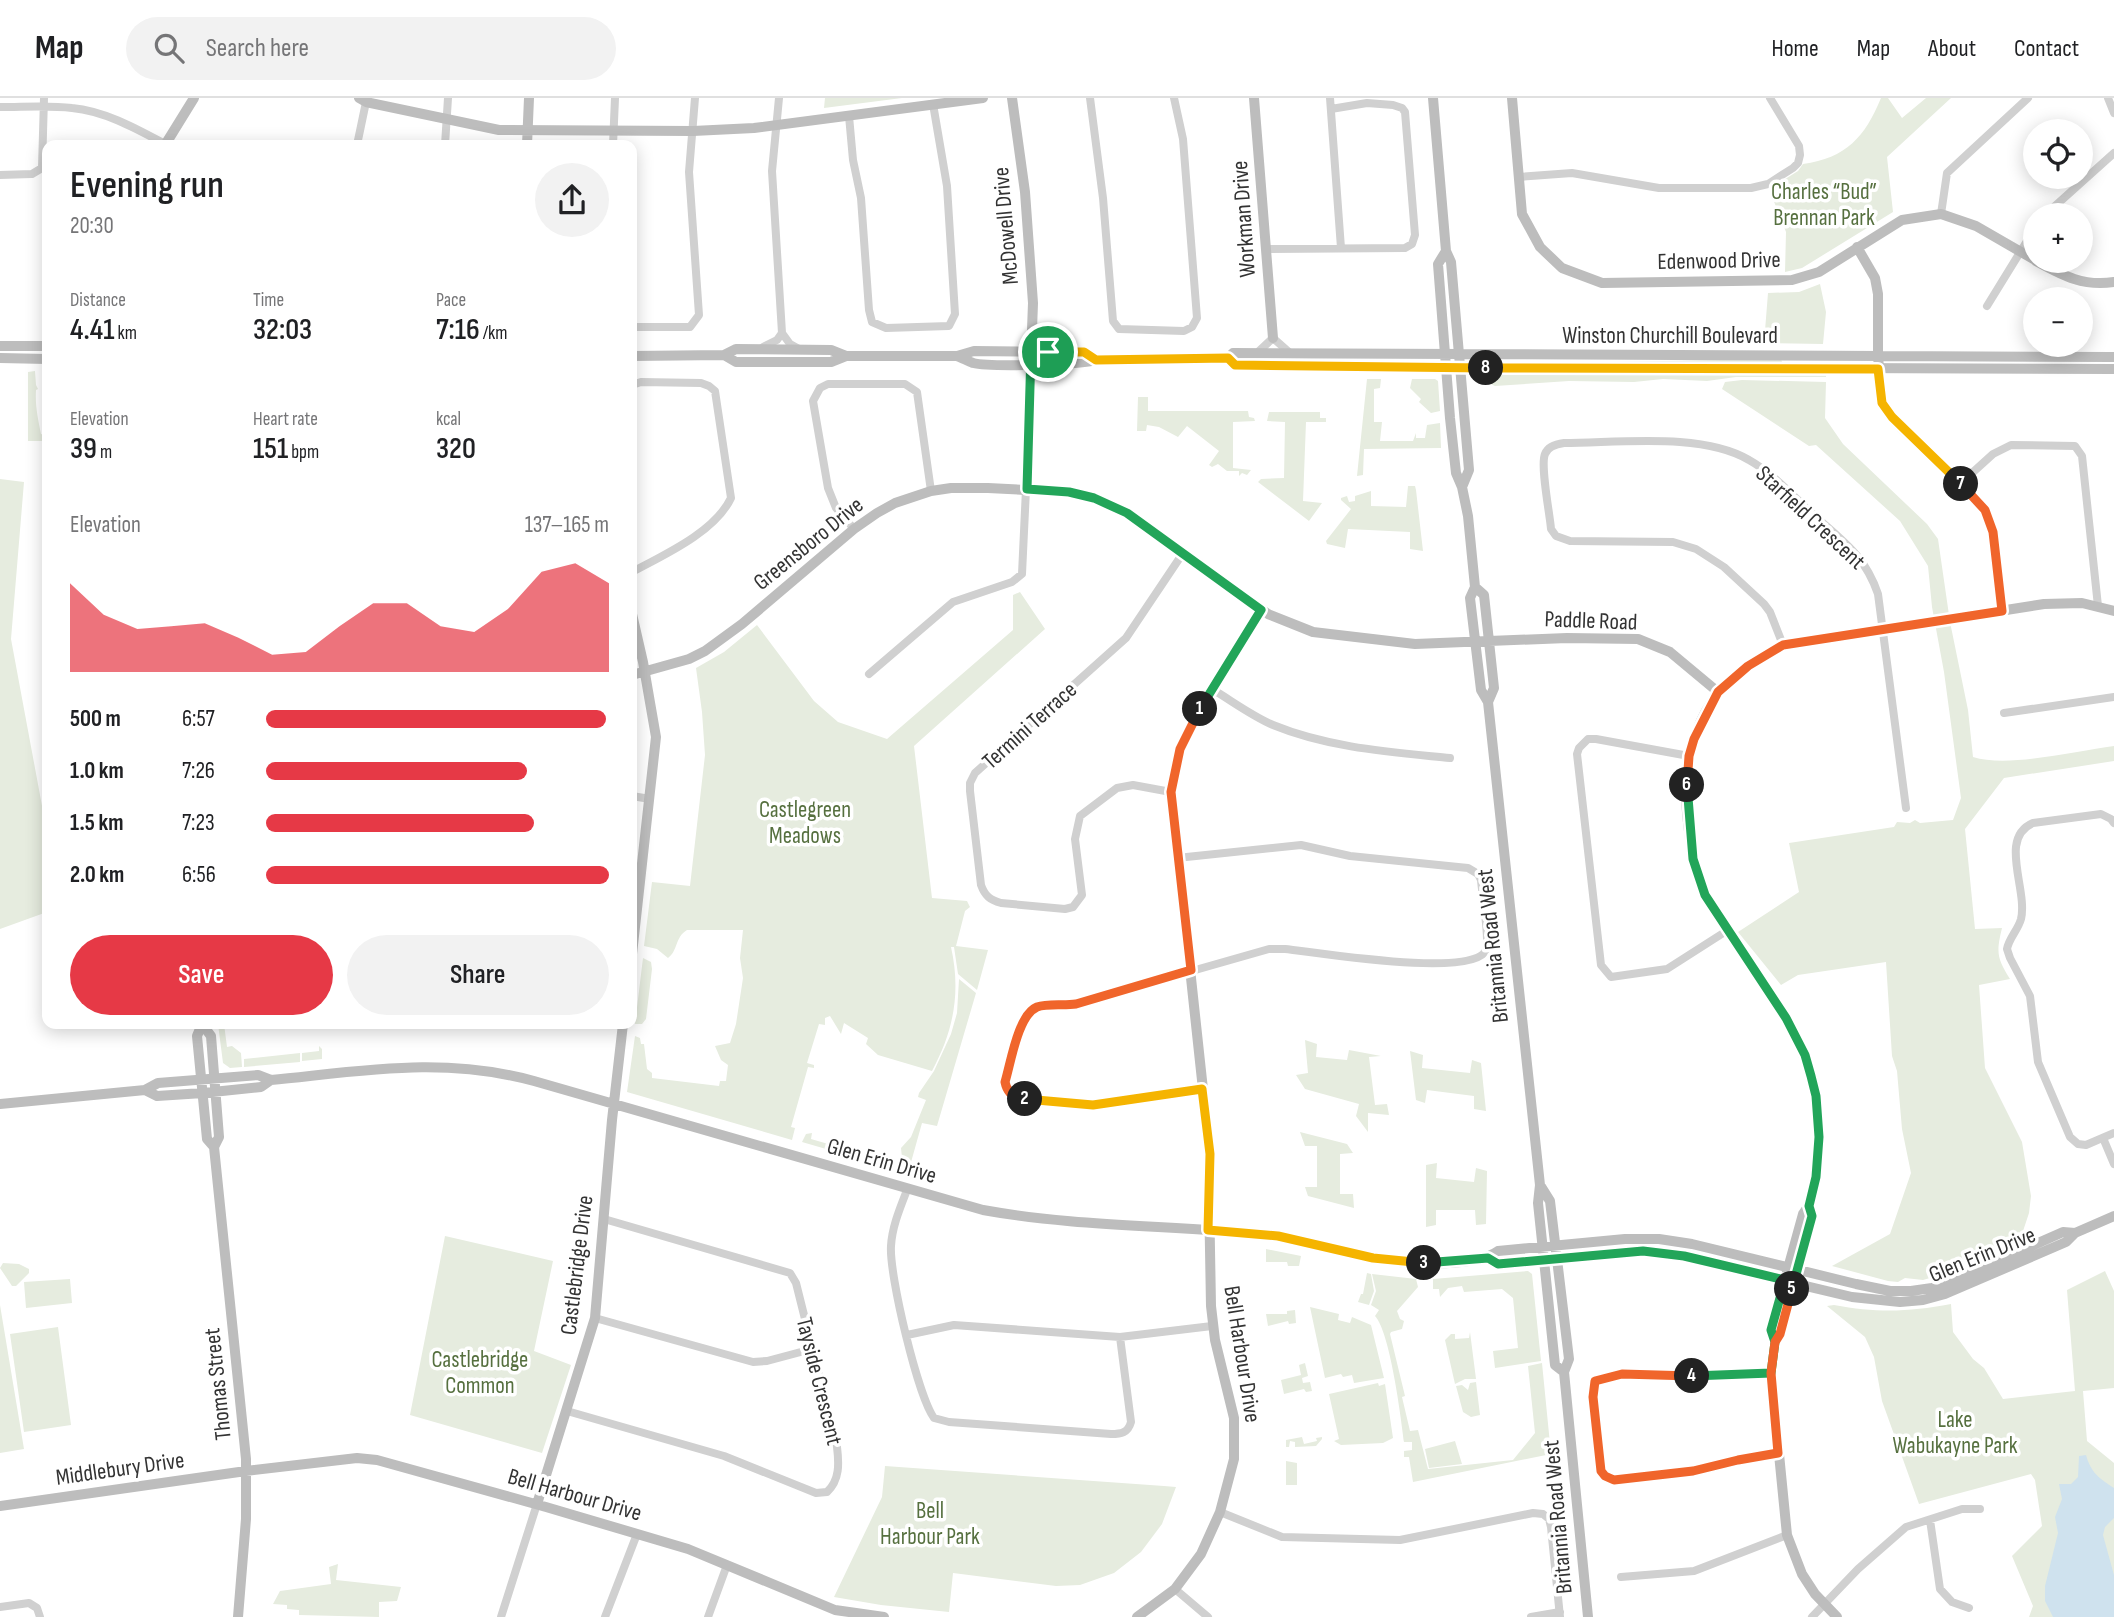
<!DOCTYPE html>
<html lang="en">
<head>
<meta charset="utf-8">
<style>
  :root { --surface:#fff; --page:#f2f2f2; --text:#202124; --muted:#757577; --line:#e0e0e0; --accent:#e63946 }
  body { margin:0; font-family:"Sofia Sans Condensed",sans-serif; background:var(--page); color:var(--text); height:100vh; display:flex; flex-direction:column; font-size:26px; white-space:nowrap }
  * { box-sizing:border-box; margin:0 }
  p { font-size:23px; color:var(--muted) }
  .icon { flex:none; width:38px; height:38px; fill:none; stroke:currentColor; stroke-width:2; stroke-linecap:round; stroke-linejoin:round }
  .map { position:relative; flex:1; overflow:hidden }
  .sheet { position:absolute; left:42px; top:42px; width:595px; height:889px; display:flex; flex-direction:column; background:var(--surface); border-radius:14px; box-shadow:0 4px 18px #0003 }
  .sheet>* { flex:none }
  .controls { position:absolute; left:2023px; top:21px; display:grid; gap:14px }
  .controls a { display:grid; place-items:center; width:70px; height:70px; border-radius:50%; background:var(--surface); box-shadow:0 4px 18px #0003; font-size:35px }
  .pin { position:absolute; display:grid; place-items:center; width:60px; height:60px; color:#fff; margin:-30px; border:4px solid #fff; border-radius:50%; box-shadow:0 2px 7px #0007 }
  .km { position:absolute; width:35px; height:35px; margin:-18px; border-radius:50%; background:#222; color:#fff; font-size:19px; line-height:35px; text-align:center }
  .round { display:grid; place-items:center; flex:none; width:74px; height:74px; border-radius:37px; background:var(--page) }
  .overview { display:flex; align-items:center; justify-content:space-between; height:119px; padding:0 28px }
  h1 { font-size:38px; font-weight:600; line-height:52px }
  .metrics { display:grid; grid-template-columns:repeat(3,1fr); gap:10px; height:119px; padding:7px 28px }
  .metrics div { display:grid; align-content:center }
  .metrics b { font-size:30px; font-weight:600 }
  .metrics small { font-size:19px; font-weight:400 }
  .metrics p { font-size:19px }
  .chart { height:196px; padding:14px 28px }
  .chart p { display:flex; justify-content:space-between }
  .chart svg { width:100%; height:126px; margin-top:7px; fill:var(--accent); opacity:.7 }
  .cta { display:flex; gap:14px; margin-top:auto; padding:14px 28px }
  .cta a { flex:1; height:80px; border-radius:42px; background:var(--accent); color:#fff; font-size:28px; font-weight:600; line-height:80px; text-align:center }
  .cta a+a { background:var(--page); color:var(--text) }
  ul { padding:0 28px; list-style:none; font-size:23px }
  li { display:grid; grid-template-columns:112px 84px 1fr; align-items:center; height:52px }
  li i { height:18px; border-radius:9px; background:var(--accent) }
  header { display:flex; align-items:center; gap:42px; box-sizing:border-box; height:98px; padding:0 35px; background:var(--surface); border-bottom:2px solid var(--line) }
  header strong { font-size:33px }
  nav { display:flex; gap:38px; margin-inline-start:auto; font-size:24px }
  .search { width:490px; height:63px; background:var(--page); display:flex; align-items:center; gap:18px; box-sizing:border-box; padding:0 24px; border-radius:38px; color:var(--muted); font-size:26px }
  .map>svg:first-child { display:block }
</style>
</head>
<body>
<header>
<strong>Map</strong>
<div class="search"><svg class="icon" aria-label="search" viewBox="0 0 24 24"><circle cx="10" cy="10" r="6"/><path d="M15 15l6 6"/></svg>Search here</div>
<nav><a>Home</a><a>Map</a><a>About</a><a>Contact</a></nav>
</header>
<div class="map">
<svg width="2114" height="1519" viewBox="0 0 2114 1519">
  <rect width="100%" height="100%" fill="#fff"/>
  <path fill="#e6ecdf" d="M825,0h77l-78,10z
    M1881,0h7l14,20 24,-20h25l-64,59 6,55 -91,56 -17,4 1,-40 -17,-43 29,-18 5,-7c43,-6 62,-27 78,-66z
    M1820,186l6,28 -3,32 -59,-1 4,-50 31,-1z
    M1781,261l1,3 -55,2 -119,-2z
    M35,273l1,14 2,4 -2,1c-1,16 2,29 5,44l6,2v5h-19v-69z
    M1486,275l340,1v3h-90l-29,4 -44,-2 -29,3 -65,-1 -74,5 -13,-6 -2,-4z
    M1367,281h14l-1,9 -6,1v33h8l-2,19h33l3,-8v5h9l2,-13 13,-2 1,25 -77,1 -1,26 -6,1z
    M1412,281h23l3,2 2,30 -9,2 -12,-11 2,-3 -11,-11z
    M1742,282l84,2 -1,36 18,26 84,80 11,15 12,83 18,88 5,47c35,11 102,-6 141,-11v15l-110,17 -39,51 10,100 27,-1c-6,25 -5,30 8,51l-31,6 6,83 37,74 9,54 -2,17 -10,30 -65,28 -31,9 -18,-2 -7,4 -10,-1 -56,-15 58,-32 21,-61 -9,-44 -5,-58 -5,-15 -6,-94 -88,13 -17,10 -43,-53 61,-40 -10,-49 105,-16 3,-5 13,1 5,-3 5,3 33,-3 8,-22 -17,-126 -12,-65 -4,-41 -28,-45 -84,-76 -7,1 -87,-57 3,-7z
    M1138,299h10v14h100l1,6 5,1 1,3 -22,1v46l18,2 -4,5 -5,-2 -3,3v-5h-12l-9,-7 -6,3 -3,-2 10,-14 -32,-25 -9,11 -19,-10 -12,-2 -1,6h-9z
    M1269,314h51v6h6v4h-20l-3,79 19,2 -13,18 -51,-39 3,-3 23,-1 1,-56 -18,-1z
    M0,381l24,3 -13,157 34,183 2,90 -47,17z
    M1408,388h7l1,4 7,61 -13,-2v-17l-62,-3 -3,19 -18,-4 -1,-3 25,-32 -10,-9v-2l6,-2 2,6 6,-1v-5l16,-5v15l35,1z
    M1020,494l25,37 -131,117 18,152 35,3 3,6 -5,4 -9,35 32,4 -11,40 -19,-16 -4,-27h-3c10,45 3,83 -19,124l-54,-16 -12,-11 2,-6 -24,-15 -3,11 -11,-18 -5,2v7l-6,-1 -12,39 7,2v3l-6,-1 -17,60 4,1 -3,12 -165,-48 8,-56 5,2 1,6h3l3,25 5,4v5l67,8 1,-5h6l2,-16 -7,-5 -6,-14 15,-3 6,-19 7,-46 -3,-20 3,-28h-56c-12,7 -9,21 -19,28l-11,-9 -13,-3 8,-64 38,4 15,-131 -3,-43 -6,-44 28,-16 33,-27 57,76 24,21 49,17 126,-109v-35z
    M643,860l8,4 1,7 -6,50 -4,5h-7z
    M959,881l17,14 -39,133 -15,-3 -14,50 -9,-3 3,-12 -1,-10 10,-11 15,-37 -8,-3 1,-4 15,-22 17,-37 6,-21z
    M218,926h6l3,23 5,-1 9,7 1,14 -12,1 -7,-5z
    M1305,942l12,4 -1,13 31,3 2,-10 32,6 -12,1 6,48 12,-1 2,11 -21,-2v19l-12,-16 3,-12 -54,-15 -9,-14 12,-2z
    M319,948l3,3v10l-20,2v-8l17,-2z
    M1410,953l13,4 -1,13 48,5 2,-13 9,3 5,48 -12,-2v-13l-47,-6 -2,13 -9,-3z
    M300,955v9l-56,5v-8z
    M1300,1034l47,12 6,9 -13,1v40h13l1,14 -46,-12 -3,-9h12v-41h-12z
    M812,1035l-1,6 69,20 2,-5 5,1 3,6 -2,6 -86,-25 4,-8z
    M1437,1065l-1,15 38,4 2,-14 11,3 -1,53 -10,1 -1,-15h-39v15l-10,2v-62z
    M445,1138l108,25 -19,90 37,14 -29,88 -132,-38z
    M1266,1151l35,7 -2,10h-11l-1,-4h-21z
    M3,1165l16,1 10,5v4l-13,13h-4l-12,-18z
    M1528,1173l4,3 9,87 -46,7 -2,-17 25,-3 -5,-50 -11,-9 -38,3 -2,-6 -14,2 -8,9 -1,-8h-6v-10z
    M2105,1173l9,20v97l-31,3 4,50 27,22v154h-85l4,-11 -21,-50 30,-30 -7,-46 -4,-6 -112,30 -37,-103 -8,-44 -9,-20 -38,-31 7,-1c43,8 75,7 117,-1l2,28 20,27 11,9 19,31 72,-8 -8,-101z
    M1367,1175l4,1 3,17 -5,14 -11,-3 3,-8h2z
    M1372,1176l44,5 2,8 -21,24 3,8 4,2 -2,8 -11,3 -1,2 15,62 -3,1 8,34 8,-1 10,39 85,-9 22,-27 -7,-67 14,-3 9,91 -138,28 -4,-25h-5v-6l8,-1v-8h-8c-3,-25 -14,-110 -29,-126l4,-6 -8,-5 5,-14z
    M70,1181l2,24 -46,5 -2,-26z
    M0,1207l24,144 -24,4z
    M1310,1209l29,7 -1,6 12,3 2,-6 19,8 13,53 -30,5 -2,-8 -9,2 -2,-3 -16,4z
    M1295,1212l1,13 -7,1 -1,-3 -20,5 -2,-12h21v-3z
    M58,1229l13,98 -47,7 -14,-98z
    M1470,1234l6,47h-11l-10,5 -10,-44 6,-6h4v5l14,-1z
    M1305,1265l3,13 -6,2 1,5 7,-1 2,9 -6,1 -2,-3 -20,5 -3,-14 20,-5 -2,-10z
    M1476,1284l4,33 -9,2 -8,-5 -7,-26 6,-1 6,5 2,-7z
    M1378,1285l1,3 6,-2 8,54 -10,5 -42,2 -7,-4 5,-2 -10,-45z
    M1302,1339l2,7 13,-3 -1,-3 6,-1v2l-6,7 -21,1v-5l-5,-1 -1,6h-3v-7z
    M1455,1343l7,23 -33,4 -4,-19z
    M1286,1363l11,2v22h-11z
    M885,1368l279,20 12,1 -14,37 -21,28 -27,21 -34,12 -24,1 -103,-13 -4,39 -68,-7 -47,-8 48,-100z
    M338,1466l-2,16 65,7 -4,14 -18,1v15l-80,-2v-5l-12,-1v-4l-14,-1 7,-13 51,-7 -2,-17z"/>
  <path fill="#cfe2ee" d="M2086,1357c5,18 13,23 28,33v30l-9,9 -2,8 11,40v42h-61l-8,-16v-15l13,-53 -3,-16 7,-18 -3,-15h12l7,-7 1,-21z"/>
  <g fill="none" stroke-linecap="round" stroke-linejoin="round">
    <path stroke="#d0d0d0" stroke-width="8" d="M779,0l-7,73 10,162 8,11 9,5
      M1090,0l13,100 10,123 6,8 65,2 8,-4 5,-9 -14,-179 -9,-41
      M1330,0l11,150
      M2108,0l6,15
      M0,9c24,0 49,-2 72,1 33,3 65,21 93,36
      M849,18l4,44 8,38 8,112 3,12 14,6 63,-2 6,-12 -8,-128 -14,-82
      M357,47l9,-43
      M445,47l3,-47
      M613,47l2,-47
      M0,77l32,-1 10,-6 2,-70
      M1518,79l54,-4 87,15h92l17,-4 25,-16 5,-5 2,-8 -1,-9 -29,-48
      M1941,116l6,-41 81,-75
      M2045,117l69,-62
      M1266,151l139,-1 7,-4 3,-9 -10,-123 -3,-4 -9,-3 -26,-2 -36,6
      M1987,208l48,-78
      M632,229h58l9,-12 -10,-143 6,-74
      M763,249l14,-7 5,-7
      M1257,255l16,-15 17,15
      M632,287l9,-3 60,1 8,3 6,5 16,107c-16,34 -67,57 -99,74
      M1961,385l32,-29 18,-9 64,1 7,10 16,150
      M854,431l-18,-21 -8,-20 -15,-87 7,-13 8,-4h77l12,8 14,99
      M1783,547l-13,-33 -6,-8 -40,-37 -28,-18 -23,-7 -103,-1 -14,-5 -5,-7c-1,-14 -11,-64 -6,-75 3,-8 11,-10 19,-11 54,0 138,-11 185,17 25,14 45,37 66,56 29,26 50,40 63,78l28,214
      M869,576l84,-72 59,-20 10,-8 4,-85
      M1212,591c20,12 40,27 61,36 56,23 118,27 177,33
      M2004,615l110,-16
      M1689,658l-93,-17h-8l-9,9 -2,6 24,211 10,12 56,-8 61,-39
      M1171,694l-38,-7 -16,3 -37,28 -5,23 7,56 -9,12 -8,2 -64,-6c-11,-3 -16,-7 -20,-18l-11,-94v-8l5,-10 151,-135 57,-85
      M632,698l18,3
      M2114,725l-3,-4 -10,-5 -68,9c-35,15 -5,66 -12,96 -3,11 -12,19 -14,30l3,9 20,38 8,66 32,75 8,7 8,1 28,-12
      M1177,760l124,-13 49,11 118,12 10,6 3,6c1,14 9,60 5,70 -11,29 -171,2 -201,-1h-16l-193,55c-12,2 -28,-1 -39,3 -19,8 -26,55 -32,74l1,8 13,9 74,7 109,-16
      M2103,1040l11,26
      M907,1092c-7,18 -15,37 -16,56 -2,29 27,150 43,172l15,4 162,12c10,0 17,-1 20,-12l-11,-85
      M595,1220l158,44 14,-1 45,-12
      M907,1237l47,-10 166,12 92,-11
      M1771,1275l-104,3 -45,-2 -27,7 -2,16 8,74 4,5 9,4 79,-9 45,-12 40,-6
      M567,1313l157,45 92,37 11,-1c13,-12 12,-29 10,-45l-41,-164 -6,-10 -186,-54
      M1220,1414l62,25 118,3 133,-27 10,1 6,5 2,8 9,90
      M1930,1422l10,69 12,13 17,6
      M1621,1479l73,-6 93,-36
      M1175,1491l33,28
      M0,1509l29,-4 8,5 3,9
      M501,1519l36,-113
      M605,1519l32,-83
      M708,1519l19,-52
      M1531,1519l29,-5
      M1812,1519l46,-48 48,-42 56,-18h18"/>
    <path stroke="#bdbdbd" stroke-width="10" d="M359,0l7,4 133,28 194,1 61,-3 229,-30
      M1012,0l13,94 8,111 -7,186
      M1254,0l19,240
      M1433,0l13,153 5,11 18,208 -7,17
      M1512,0l10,116 18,33 22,21 40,15 190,-3 27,-8 83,-52 39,-6 35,12 59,34
      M165,47l29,-47
      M527,47l2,-47
      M1857,149l18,31 3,16v62l4,47 19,25 60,55 24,27 7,22 10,79
      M1446,153l-8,13 12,154 6,55 6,14 6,29 7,71 -5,11 11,92 7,12 52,483 -2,18 17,162 9,7
      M2036,163c26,14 47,26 78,21
      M0,248h47
      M724,257l12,7h95l15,-6
      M632,258l92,-1 12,-6 95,1 15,6h111l17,-5 110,1 12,8
      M957,258c5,2 11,5 16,7 16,4 107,2 123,-3l133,-3 4,-4 881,4
      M1229,259l6,8 58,1 821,3
      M0,260l47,1
      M1475,489l9,8 10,93 -6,14
      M632,516l11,48 13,75 -24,217
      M632,577l57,-16 16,-8 37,-27 112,-95 23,-16 18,-10 36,-12 20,-3h37l81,4 41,12 37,22 121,88 45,18 102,12 152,-6 71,1 32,13 48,40
      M202,926l9,12 8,101 -5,10 32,312v60l-8,98
      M202,926l-5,12 10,103 7,8
      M145,992l12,6 46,-3 58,-6 10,-7c92,-9 172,-24 263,1l449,129c94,17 191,15 286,25 44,4 86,23 130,27 26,2 78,4 99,-11l127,-12h34l33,5 164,40 34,7h21l21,-3 20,-7 111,-49 12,1
      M0,1006l145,-14 13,-7 100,-8 13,5
      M1540,1087l10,16 19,158 -5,13 24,245
      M1809,1108l3,10 -32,118 -5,8 -4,31 16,162 15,39 13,20 22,23
      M1488,1160l10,6 119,-12 55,2 180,43 48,5 23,-2 22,-6 121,-52 9,-9 39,-17
      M1775,1244l-4,-12 32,-116c14,-17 15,-45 16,-66 3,-87 -36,-135 -82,-203 -10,-16 -23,-32 -32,-49 -15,-32 -24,-107 -16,-142 5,-20 16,-46 30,-62 16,-21 42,-34 64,-47l261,-41 38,-1 32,8
      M537,1406l58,-186 17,-198 11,-96
      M0,1408l246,-35 111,-13 20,2 169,47 142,42 147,61 49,7
      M1137,1519l38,-28 26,-35 19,-42 14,-53v-41l-19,-78 -4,-34 -3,-170 -37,-344 9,-43 6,-15 75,-124"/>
  </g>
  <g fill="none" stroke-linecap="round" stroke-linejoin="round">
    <g stroke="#fff" stroke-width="14">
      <path id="split-1" d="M1048,254h-17l-4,137 42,3 25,6 33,15 134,97 -61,99"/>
    </g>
    <g stroke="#fff" stroke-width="14">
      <path id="split-2" d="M1025,1001c-12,-1 -18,-7 -20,-17 6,-20 13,-67 32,-75 11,-4 27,-1 39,-3l115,-34 -20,-178 9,-43 20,-40"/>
    </g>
    <g stroke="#fff" stroke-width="14">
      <path id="split-3" d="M1025,1001l68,6 109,-16 8,65 -2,76 70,6 95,22 51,5"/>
    </g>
    <g stroke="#fff" stroke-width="14">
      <path id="split-4" d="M1424,1165l64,-5 10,6 145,-13 41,5 101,24 -14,50 4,12 -4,31 -79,3"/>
    </g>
    <g stroke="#fff" stroke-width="14">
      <path id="split-5" d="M1692,1278l-70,-2 -27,7 -2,16 8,74 4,5 9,4 79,-9 45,-11 40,-7 -7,-80 4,-31 5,-8 12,-45"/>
    </g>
    <g stroke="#fff" stroke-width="14">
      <path id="split-6" d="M1687,687l6,74 12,36 81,123 19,37 6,21 5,20 3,41 -3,40 -7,29 3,10 -20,73"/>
    </g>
    <g stroke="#fff" stroke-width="14">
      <path id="split-7" d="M1687,687l2,-29 5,-17 24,-47 30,-26 35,-21 219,-34 -9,-79 -8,-22 -24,-26"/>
    </g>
    <g stroke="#fff" stroke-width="14">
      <path id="split-8" d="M1486,270l392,1 4,34 10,14 69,67"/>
    </g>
    <g stroke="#fff" stroke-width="14">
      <path id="split-9" d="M1048,254h36l12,8 132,-2 7,7 251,3"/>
    </g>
    <use href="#split-1" stroke="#22a559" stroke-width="9"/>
    <use href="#split-2" stroke="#f0652b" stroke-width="9"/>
    <use href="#split-3" stroke="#f5b400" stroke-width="9"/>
    <use href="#split-4" stroke="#22a559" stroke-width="9"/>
    <use href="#split-5" stroke="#f0652b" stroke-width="9"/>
    <use href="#split-6" stroke="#22a559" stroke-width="9"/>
    <use href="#split-7" stroke="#f0652b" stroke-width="9"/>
    <use href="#split-8" stroke="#f5b400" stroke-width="9"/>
    <use href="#split-9" stroke="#f5b400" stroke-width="9"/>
  </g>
  <g text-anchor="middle" stroke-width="7" stroke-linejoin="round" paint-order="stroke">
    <g font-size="23" fill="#56703f" stroke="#fff">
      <text x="1824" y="101">Charles “Bud”<tspan x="1824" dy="26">Brennan Park</tspan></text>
      <text x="805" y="719">Castlegreen<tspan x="805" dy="26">Meadows</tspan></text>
      <text x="480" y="1269">Castlebridge<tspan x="480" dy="26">Common</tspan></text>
      <text x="1955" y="1329">Lake<tspan x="1955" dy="26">Wabukayne Park</tspan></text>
      <text x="930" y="1420">Bell<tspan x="930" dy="26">Harbour Park</tspan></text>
    </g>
    <g font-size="23" fill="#333" stroke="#fff">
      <text transform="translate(1243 121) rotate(-94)" y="8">Workman Drive</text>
      <text transform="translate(1005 128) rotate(-95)" y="8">McDowell Drive</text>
      <text transform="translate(1719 162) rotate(-1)" y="8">Edenwood Drive</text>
      <text x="1670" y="245">Winston Churchill Boulevard</text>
      <text transform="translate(1811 419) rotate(43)" y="8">Starfield Crescent</text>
      <text transform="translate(808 445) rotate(-39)" y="8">Greensboro Drive</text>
      <text transform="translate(1591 522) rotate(2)" y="8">Paddle Road</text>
      <text transform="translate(1029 627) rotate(-42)" y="8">Termini Terrace</text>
      <text transform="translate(1492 848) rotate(-96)" y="8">Britannia Road West</text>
      <text transform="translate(882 1062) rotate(16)" y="8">Glen Erin Drive</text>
      <text transform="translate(1982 1156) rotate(-22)" y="8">Glen Erin Drive</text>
      <text transform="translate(576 1167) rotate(-83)" y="8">Castlebridge Drive</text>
      <text transform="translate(1243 1256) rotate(81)" y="8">Bell Harbour Drive</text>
      <text transform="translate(820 1283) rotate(76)" y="8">Tayside Crescent</text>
      <text transform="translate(217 1286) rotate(-96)" y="8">Thomas Street</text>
      <text transform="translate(120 1370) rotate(-8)" y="8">Middlebury Drive</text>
      <text transform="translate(575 1396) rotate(16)" y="8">Bell Harbour Drive</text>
      <text transform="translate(1557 1419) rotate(-95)" y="8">Britannia Road West</text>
    </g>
  </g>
</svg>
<div class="controls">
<a><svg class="icon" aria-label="locate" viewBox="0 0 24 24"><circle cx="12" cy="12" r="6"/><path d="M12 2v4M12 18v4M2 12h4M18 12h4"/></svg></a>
<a>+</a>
<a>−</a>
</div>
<div class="pin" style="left:1048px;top:254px;background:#1e9e55"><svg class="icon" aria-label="arrive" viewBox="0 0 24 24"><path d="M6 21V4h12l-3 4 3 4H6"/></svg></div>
<b class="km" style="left:1200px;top:611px">1</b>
<b class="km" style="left:1025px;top:1001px">2</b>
<b class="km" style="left:1424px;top:1165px">3</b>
<b class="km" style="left:1692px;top:1278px">4</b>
<b class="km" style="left:1792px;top:1191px">5</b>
<b class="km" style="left:1687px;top:687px">6</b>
<b class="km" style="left:1961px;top:386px">7</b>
<b class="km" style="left:1486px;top:270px">8</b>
<section class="sheet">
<div class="overview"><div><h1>Evening run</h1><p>20:30</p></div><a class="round"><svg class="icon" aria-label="share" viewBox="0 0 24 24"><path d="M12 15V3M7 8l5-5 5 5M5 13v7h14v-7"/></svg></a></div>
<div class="metrics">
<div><p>Distance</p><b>4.41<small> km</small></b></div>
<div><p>Time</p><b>32:03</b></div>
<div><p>Pace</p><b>7:16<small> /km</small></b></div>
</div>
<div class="metrics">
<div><p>Elevation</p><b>39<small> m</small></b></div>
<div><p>Heart rate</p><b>151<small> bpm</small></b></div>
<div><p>kcal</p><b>320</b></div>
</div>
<div class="chart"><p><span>Elevation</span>137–165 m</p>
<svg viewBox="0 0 160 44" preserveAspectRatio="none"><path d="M0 44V13L10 24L20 29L30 28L40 27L50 32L60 38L70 37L80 28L90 20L100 20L110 28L120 30L130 22L140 9L150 6L160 13V44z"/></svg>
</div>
<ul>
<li><b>500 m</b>6:57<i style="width:99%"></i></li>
<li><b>1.0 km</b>7:26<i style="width:76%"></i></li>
<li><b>1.5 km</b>7:23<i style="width:78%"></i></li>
<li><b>2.0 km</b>6:56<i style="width:100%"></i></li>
</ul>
<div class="cta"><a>Save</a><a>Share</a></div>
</section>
</div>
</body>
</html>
